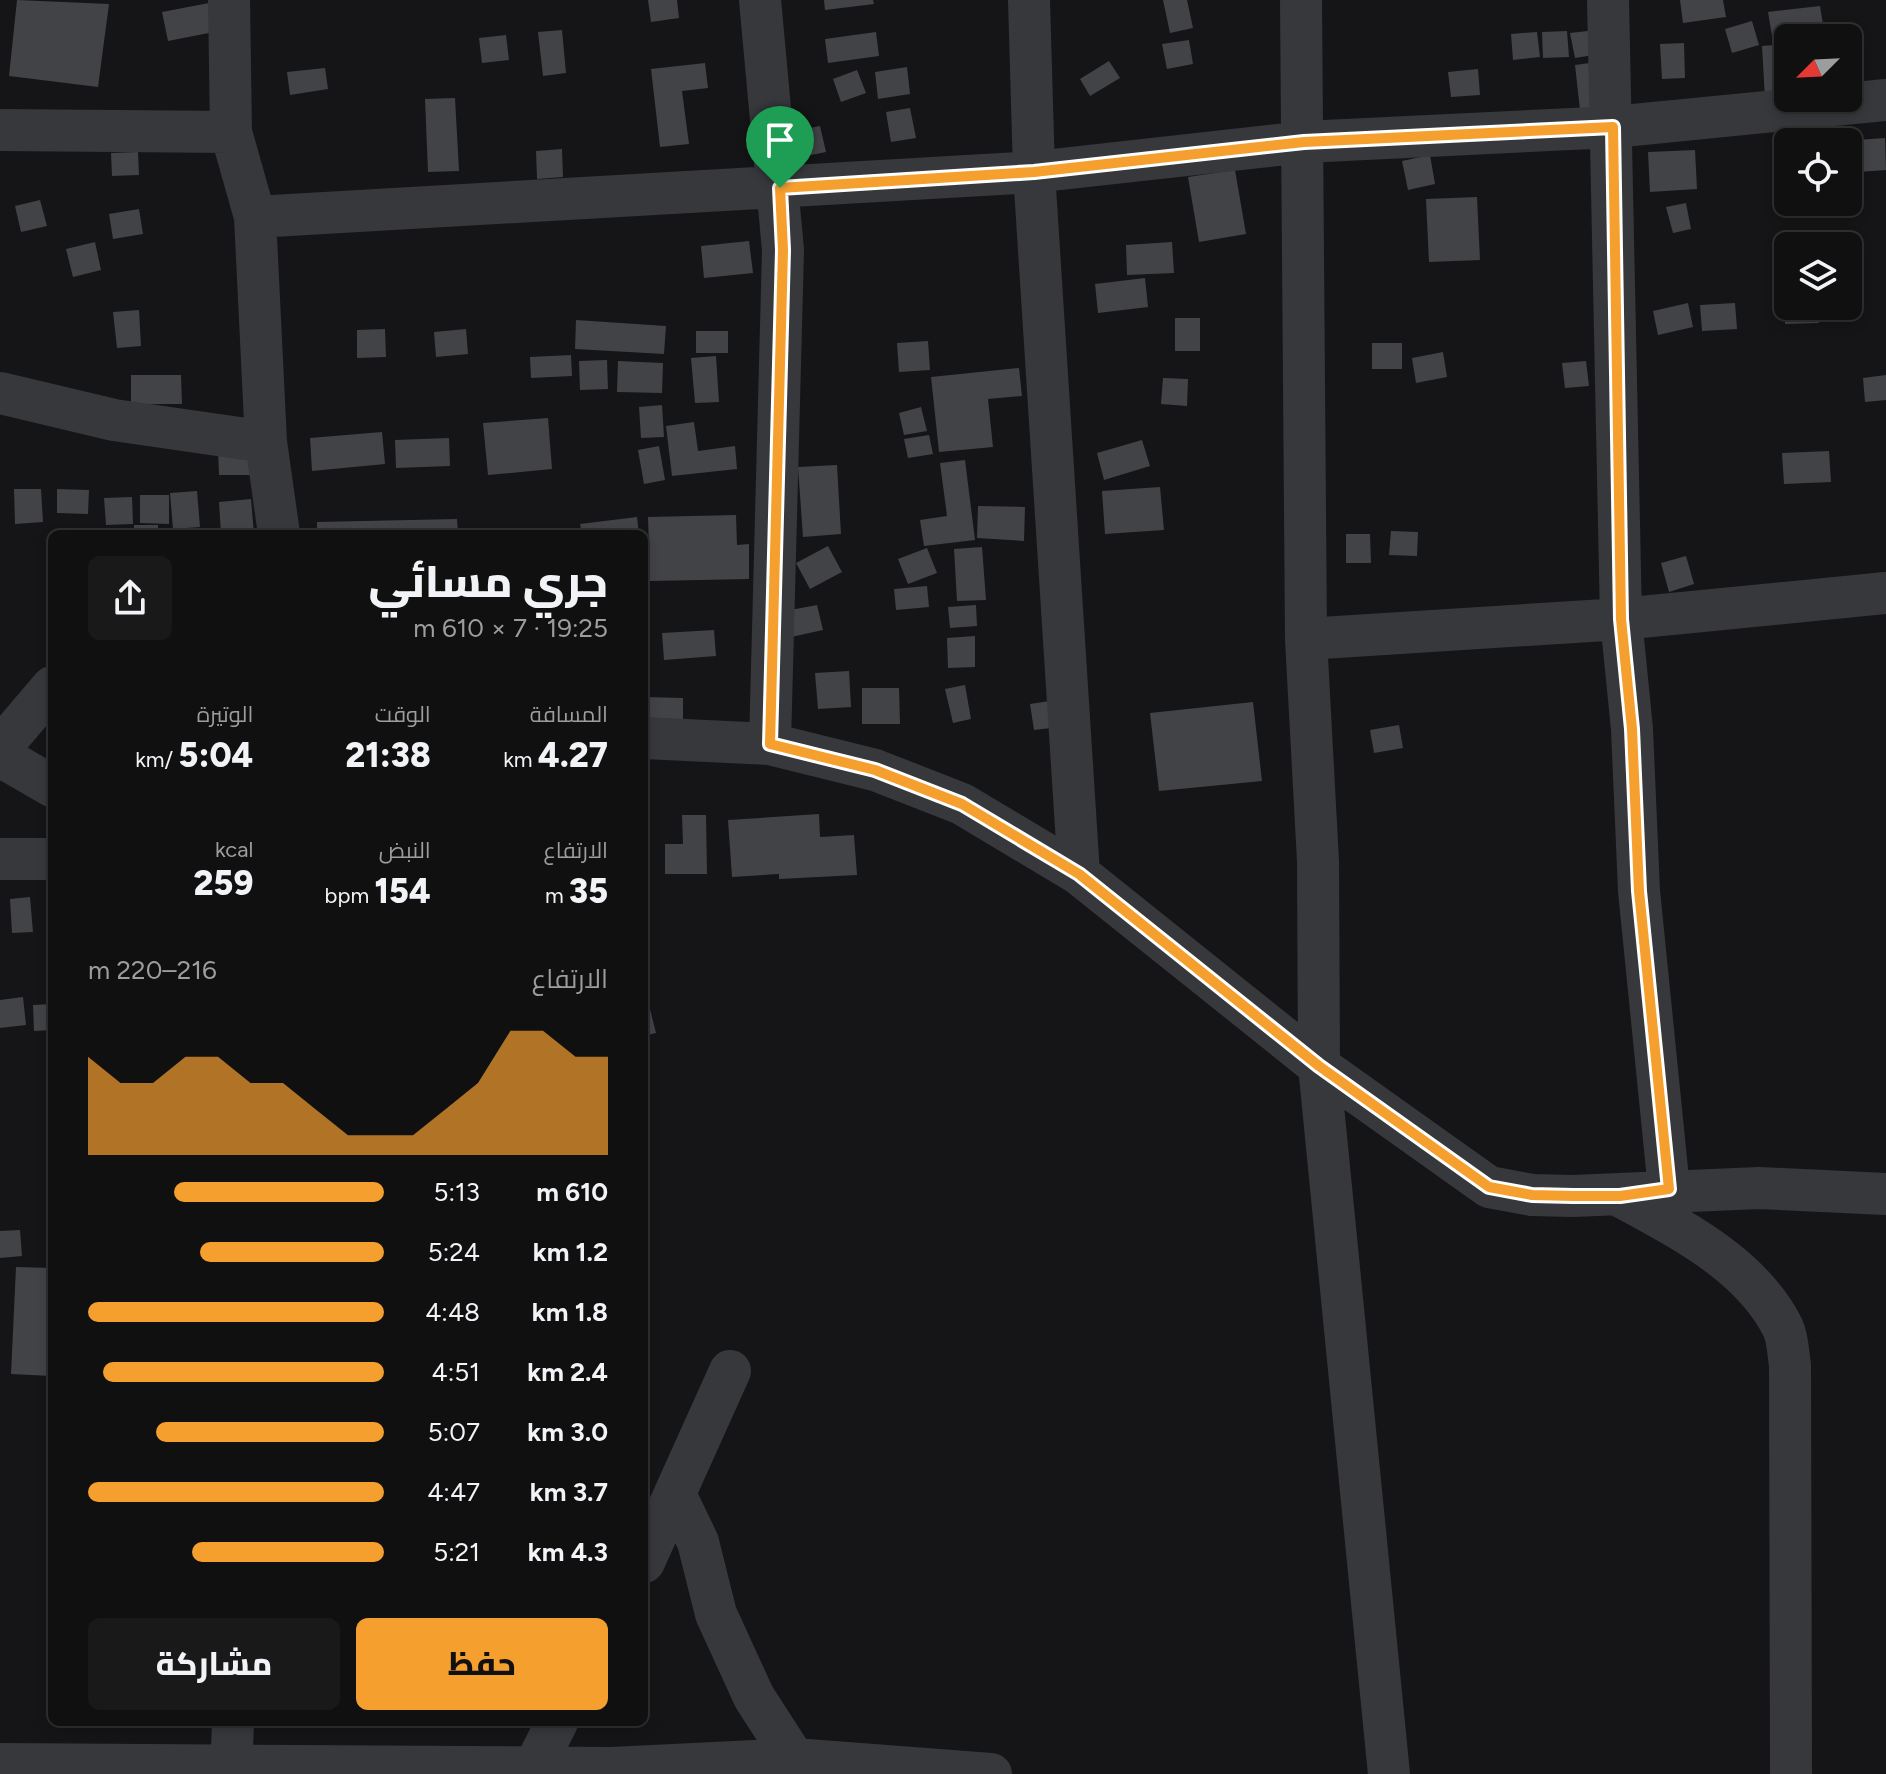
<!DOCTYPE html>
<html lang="ar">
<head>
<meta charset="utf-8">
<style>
  :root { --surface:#101011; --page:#19191a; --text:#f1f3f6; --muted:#9c9d9f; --line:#303031; --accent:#f59f2f }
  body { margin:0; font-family:Figtree,Cairo,sans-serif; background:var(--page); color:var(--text); direction:rtl; height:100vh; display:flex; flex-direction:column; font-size:30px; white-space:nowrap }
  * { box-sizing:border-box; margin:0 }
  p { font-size:26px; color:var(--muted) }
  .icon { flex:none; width:44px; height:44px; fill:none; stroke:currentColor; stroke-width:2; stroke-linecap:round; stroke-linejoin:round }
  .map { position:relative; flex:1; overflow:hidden; direction:ltr }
  .panel { position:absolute; left:48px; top:530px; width:600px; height:1196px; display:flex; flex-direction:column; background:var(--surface); border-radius:12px; box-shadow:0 4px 12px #0003,0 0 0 2px var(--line); direction:rtl }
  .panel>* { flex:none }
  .needle { width:52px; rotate:246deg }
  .fabs { position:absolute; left:1774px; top:24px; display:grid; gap:16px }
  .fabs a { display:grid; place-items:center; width:88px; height:88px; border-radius:12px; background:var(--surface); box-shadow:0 4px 12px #0003,0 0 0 2px var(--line); font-size:40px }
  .pin { position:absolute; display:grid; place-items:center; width:68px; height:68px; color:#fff; margin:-82px -34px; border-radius:50% 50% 50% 0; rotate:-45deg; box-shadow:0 0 8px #0007 }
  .pin .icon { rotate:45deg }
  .round { display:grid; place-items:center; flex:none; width:84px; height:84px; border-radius:12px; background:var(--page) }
  .headline { display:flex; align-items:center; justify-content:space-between; height:136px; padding:0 40px }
  h1 { font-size:44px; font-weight:800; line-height:60px }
  .metrics { display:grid; grid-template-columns:repeat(3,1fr); gap:12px; height:136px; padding:8px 40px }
  .metrics div { display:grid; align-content:center }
  .metrics b { font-size:34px; font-weight:800 }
  .metrics small { font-size:22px; font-weight:400 }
  .metrics p { font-size:22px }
  .chart { height:224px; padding:16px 40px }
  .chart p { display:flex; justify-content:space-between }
  .chart svg { width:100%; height:144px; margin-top:8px; fill:var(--accent); opacity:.7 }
  .primary-button { display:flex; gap:16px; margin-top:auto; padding:16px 40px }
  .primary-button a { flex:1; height:92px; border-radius:12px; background:var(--accent); color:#111; font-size:32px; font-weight:800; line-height:92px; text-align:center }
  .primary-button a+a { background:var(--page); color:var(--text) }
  ul { padding:0 40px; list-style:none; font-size:26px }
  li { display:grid; grid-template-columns:128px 96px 1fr; align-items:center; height:60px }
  li i { height:20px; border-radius:10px; background:var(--accent) }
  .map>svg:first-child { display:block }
</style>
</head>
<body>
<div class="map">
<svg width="1886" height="1774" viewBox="0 0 1886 1774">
  <rect width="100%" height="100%" fill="#151517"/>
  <path fill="#414347" d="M17,0l92,4 -11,83 -89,-11z
    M648,0h29l2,18 -28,4z
    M824,0h49l1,4 -49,6z
    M1163,0h24l6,28 -23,5z
    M1680,0h43l3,17 -43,6z
    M209,3l5,29 -46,9 -6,-29z
    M1820,6l4,24 -52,6 -4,-24z
    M1752,21l7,24 -27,8 -7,-24z
    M562,30l4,43 -23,3 -5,-44z
    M1596,30l4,24 -25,4 -5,-25z
    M1567,31l2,26 -26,1 -1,-26z
    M876,32l3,24 -51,7 -3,-24z
    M1537,32l3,25 -27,3 -2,-26z
    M506,35l3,25 -27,3 -3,-25z
    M1189,40l4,24 -26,5 -5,-25z
    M1684,43l1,35 -23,1 -2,-35z
    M1788,44v53l-23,2 -3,-53z
    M1109,61l11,17 -30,18 -10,-17z
    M1597,62l4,46 -21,2 -5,-45z
    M705,63l3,25 -26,3 7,53 -29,3 -9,-78z
    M907,67l3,27 -32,5 -3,-27z
    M325,68l3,21 -38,6 -3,-23z
    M1478,69l2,26 -29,2 -3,-25z
    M857,70l9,23 -25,9 -8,-23z
    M455,98l4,73 -31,1 -3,-73z
    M910,108l6,30 -25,4 -5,-30z
    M820,126l6,26 -30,6 -6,-26z
    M1885,138l1,32 -27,2 -3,-32z
    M562,149l1,28 -26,2 -1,-28z
    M1695,150l2,39 -47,3 -2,-40z
    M138,152l1,23 -27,1 -1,-23z
    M1430,155l5,29 -27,6 -6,-29z
    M1235,170l11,64 -47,8 -11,-65z
    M1477,197l3,63 -51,2 -3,-63z
    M40,200l7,26 -26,6 -6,-26z
    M1686,203l5,26 -18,4 -7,-26z
    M139,209l4,25 -30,5 -4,-25z
    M749,241l4,32 -49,5 -3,-32z
    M95,242l6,28 -28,7 -7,-28z
    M1172,242l2,31 -47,2 -1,-30z
    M1145,278l3,29 -50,6 -3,-29z
    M1785,301l3,5h30l1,17 -34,1z
    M1688,303l5,24 -35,8 -5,-24z
    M1735,303l2,26 -35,2 -2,-26z
    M139,310l2,36 -24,2 -4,-36z
    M1175,318h25v33h-25z
    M576,320l90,6 -2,28 -89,-5z
    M385,329l1,28 -29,1v-28z
    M466,329l2,25 -32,3 -2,-25z
    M696,331h32v22h-32z
    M928,341l2,29 -31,2 -2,-29z
    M1372,343h30v26h-30z
    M1443,352l4,25 -31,6 -4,-25z
    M571,355l1,21 -41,2 -1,-21z
    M716,356l3,46 -24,1 -4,-45z
    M607,360l1,29 -28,1 -1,-29z
    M618,361l45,2 -1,30 -45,-1z
    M1586,361l3,25 -24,2 -3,-25z
    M1019,368l3,28 -34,3 5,48 -54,5 -8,-75z
    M131,375h50l1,29h-51z
    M1886,375v25l-21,2 -2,-24z
    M1163,378l25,1 -1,27 -26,-2z
    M662,405l2,32 -23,1 -2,-31z
    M921,407l6,24 -23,4 -5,-22z
    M548,418l4,51 -64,6 -5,-52z
    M694,422l4,29 37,-5 2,23 -65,7 -6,-50z
    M217,423h35l2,52h-35z
    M382,432l3,32 -73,7 -2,-33z
    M929,435l4,19 -25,4 -4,-19z
    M449,438l1,28 -54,2 -1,-28z
    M1142,440l8,26 -46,14 -7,-27z
    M659,446l6,34 -21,4 -6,-34z
    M1829,451l2,31 -47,2 -2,-31z
    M965,460l10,80 -51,6 -4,-26 27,-4 -7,-53z
    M837,465l4,69 -38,3 -5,-70z
    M1160,487l4,43 -59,4 -3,-43z
    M14,489h27l2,33 -28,2z
    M57,489l32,1 -1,24 -31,-1z
    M197,491l3,36 -27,2 -3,-36z
    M140,495h29v29l-29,-1z
    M132,497l1,27 -27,1 -2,-27z
    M251,499l3,35h-33l-2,-32z
    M978,506l47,1 -1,34 -47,-3z
    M736,515l1,30 12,-1v35l-99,2 -2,-64z
    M637,517l2,17h-57l-2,-10z
    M457,519l1,15h-141v-12z
    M134,525h24v9h-24z
    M1391,531l27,1 -1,24 -28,-1z
    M1346,534h24l1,29h-25z
    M828,546l14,26 -32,17 -14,-26z
    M982,547l4,53 -29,1 -3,-52z
    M927,548l10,25 -29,11 -10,-25z
    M1686,556l8,28 -25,8 -8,-29z
    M927,586l2,21 -33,3 -2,-21z
    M817,605l6,25 -32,7 -6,-26z
    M976,605l1,21 -27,2 -2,-21z
    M714,630l2,26 -52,4 -2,-27z
    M975,636v31l-27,1 -1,-30z
    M849,671l2,36 -33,2 -3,-36z
    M965,685l6,34 -18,4 -8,-34z
    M862,688h37l1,36h-38z
    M644,697l39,1v49h-39z
    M1056,700l4,27 -26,3 -4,-26z
    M1253,702l9,79 -103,10 -9,-78z
    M1399,725l4,23 -29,5 -4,-23z
    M644,812h3l1,60h-4z
    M819,814l1,23 34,-2 3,40 -78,4v-5l-47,3 -4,-57z
    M682,815h24l1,59h-42v-30h18z
    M30,897l3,35 -21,1 -2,-34z
    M23,997l3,28 -26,3v-28z
    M52,1004v26l-18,1 -1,-26z
    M650,1009l6,24 -12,3v-26z
    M20,1230l2,26 -22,2v-27z
    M16,1267l36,1v108l-41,-2z"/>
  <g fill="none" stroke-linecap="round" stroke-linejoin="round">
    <path stroke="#36383c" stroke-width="42" d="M229,0l2,132 24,85 11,225 13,92
      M760,0l23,250 -13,494
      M1029,0l5,172 45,702
      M1301,0l5,639 12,222 1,205 70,708
      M1608,0l13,619 11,110 7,162 30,298
      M0,130l231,2
      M255,217l779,-45 270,-30 309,-15 273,-27
      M0,393l114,27 152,22
      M1306,639l315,-20 265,-26
      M644,738l126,6 105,26 87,34 117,70 240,192 170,121 43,8 41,1 186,-8 127,6
      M0,748l52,-61
      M0,756l52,30
      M0,859h52
      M1620,1196c60,33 131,68 163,132 5,11 5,25 7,37l1,409
      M676,1496l22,46 18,72 38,83 40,62
      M644,1562l86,-191
      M0,1764l612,4 182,-9 197,15
      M231,1774l2,-52
      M531,1774l26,-52"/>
  </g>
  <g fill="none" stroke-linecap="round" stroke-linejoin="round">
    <g stroke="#fff" stroke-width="16">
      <path id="route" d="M1613,127l8,492 11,110 7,162 30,298 -49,7h-47l-41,-1 -43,-8 -170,-121 -240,-192 -117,-70 -87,-34 -105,-26 13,-494 -3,-62 254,-16 270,-30z"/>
    </g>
    <use href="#route" stroke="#f59f2f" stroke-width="10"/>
  </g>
</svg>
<div class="fabs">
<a><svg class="needle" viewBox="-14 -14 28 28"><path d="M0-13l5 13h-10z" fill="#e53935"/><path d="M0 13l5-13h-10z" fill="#9c9d9f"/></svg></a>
<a><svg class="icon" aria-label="locate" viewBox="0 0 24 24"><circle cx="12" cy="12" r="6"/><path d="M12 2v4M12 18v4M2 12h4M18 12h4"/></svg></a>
<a><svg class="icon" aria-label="layers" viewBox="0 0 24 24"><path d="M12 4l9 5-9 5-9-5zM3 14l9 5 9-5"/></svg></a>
</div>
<div class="pin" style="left:780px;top:188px;background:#1e9e55"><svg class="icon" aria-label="arrive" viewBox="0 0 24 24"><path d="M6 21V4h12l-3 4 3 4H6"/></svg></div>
<section class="panel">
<div class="headline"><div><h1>جري مسائي</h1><p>19:25 · 7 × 610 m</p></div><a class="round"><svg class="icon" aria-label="share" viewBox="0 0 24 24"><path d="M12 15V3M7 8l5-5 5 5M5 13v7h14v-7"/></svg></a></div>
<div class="metrics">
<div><p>المسافة</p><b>4.27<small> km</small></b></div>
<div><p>الوقت</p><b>21:38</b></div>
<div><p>الوتيرة</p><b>5:04<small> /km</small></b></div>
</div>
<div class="metrics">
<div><p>الارتفاع</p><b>35<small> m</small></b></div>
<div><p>النبض</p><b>154<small> bpm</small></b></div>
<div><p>kcal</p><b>259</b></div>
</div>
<div class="chart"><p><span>الارتفاع</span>216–220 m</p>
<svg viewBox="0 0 160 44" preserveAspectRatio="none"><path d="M0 44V14L10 22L20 22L30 14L40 14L50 22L60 22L70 30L80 38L90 38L100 38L110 30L120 22L130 6L140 6L150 14L160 14V44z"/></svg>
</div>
<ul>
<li><b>610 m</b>5:13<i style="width:71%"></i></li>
<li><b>1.2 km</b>5:24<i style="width:62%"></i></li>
<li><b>1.8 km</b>4:48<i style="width:100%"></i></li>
<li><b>2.4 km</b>4:51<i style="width:95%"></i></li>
<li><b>3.0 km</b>5:07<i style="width:77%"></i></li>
<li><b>3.7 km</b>4:47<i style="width:100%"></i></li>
<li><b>4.3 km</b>5:21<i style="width:65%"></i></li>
</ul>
<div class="primary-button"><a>حفظ</a><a>مشاركة</a></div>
</section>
</div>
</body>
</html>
